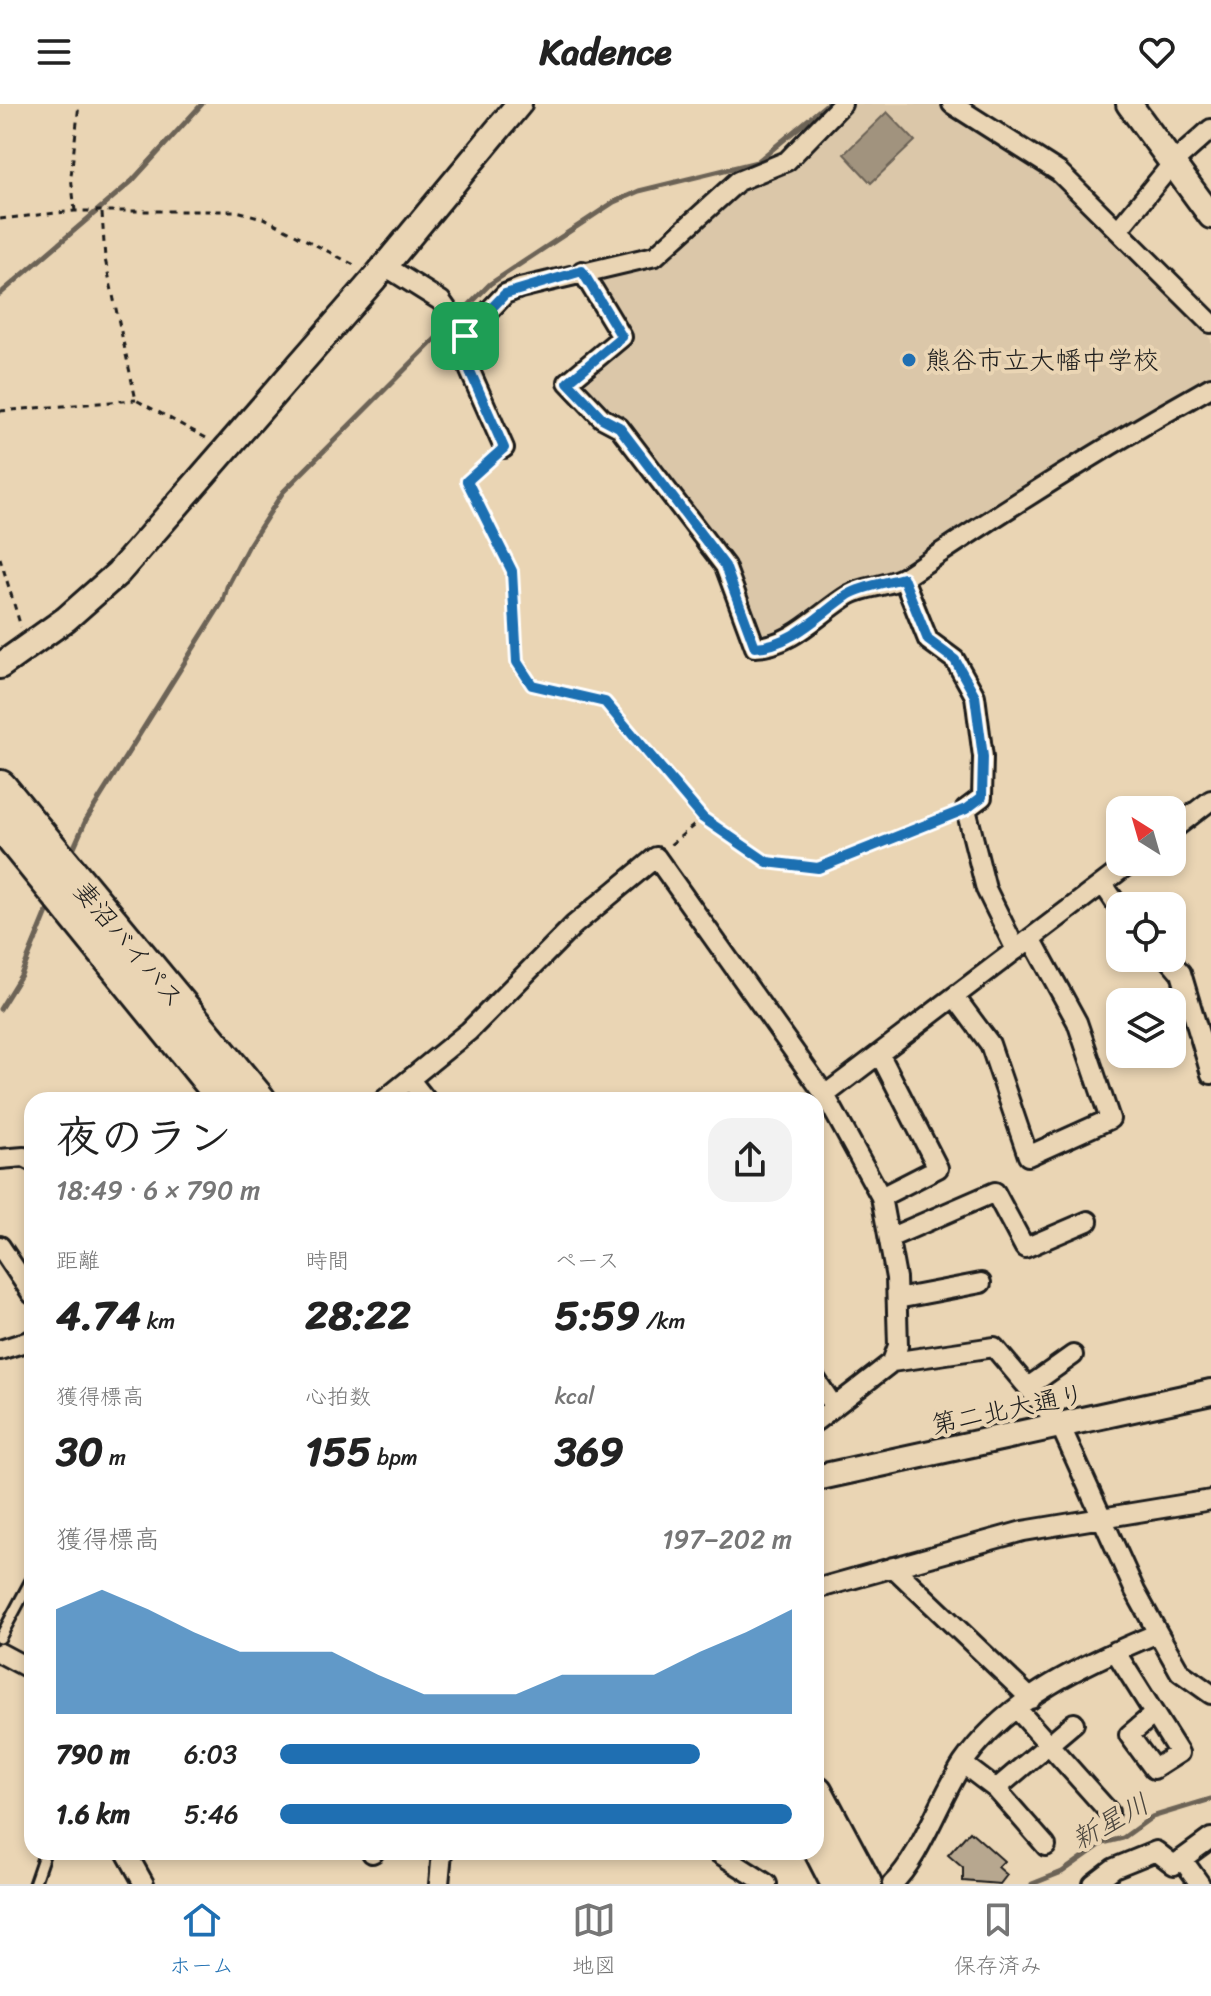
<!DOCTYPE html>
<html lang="ja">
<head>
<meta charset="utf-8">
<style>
  :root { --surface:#fff; --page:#f2f2f2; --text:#222; --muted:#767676; --line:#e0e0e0; --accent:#1f6fb2 }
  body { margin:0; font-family:Sriracha,"Klee One",sans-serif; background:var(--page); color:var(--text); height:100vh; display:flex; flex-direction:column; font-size:30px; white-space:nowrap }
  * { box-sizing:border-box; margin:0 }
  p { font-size:26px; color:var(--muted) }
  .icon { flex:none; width:44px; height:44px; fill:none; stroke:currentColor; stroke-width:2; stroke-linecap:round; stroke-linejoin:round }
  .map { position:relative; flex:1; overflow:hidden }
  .details { position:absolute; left:24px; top:988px; width:800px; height:768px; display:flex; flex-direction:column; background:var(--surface); border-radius:24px; box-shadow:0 4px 12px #0003 }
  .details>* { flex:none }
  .needle { width:52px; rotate:323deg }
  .fabs { position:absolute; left:1106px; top:692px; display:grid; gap:16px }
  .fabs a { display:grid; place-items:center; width:80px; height:80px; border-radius:16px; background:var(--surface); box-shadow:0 4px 12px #0003; font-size:40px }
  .pin { position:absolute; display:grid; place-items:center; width:68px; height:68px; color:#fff; margin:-34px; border-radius:16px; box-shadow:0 4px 12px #0006 }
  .round { display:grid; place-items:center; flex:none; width:84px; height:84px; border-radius:24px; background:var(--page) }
  .headline { display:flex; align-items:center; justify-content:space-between; height:136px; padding:0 32px }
  h1 { font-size:44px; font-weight:700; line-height:60px }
  .metrics { display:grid; grid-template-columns:repeat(3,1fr); gap:12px; height:136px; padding:8px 32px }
  .metrics div { display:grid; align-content:center }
  .metrics b { font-size:40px; font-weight:700 }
  .metrics small { font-size:22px; font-weight:400 }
  .metrics p { font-size:22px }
  .chart { height:224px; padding:16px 32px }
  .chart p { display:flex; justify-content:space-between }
  .chart svg { width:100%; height:144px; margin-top:8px; fill:var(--accent); opacity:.7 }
  ul { padding:0 32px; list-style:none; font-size:26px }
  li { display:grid; grid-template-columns:128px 96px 1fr; align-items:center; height:60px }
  li i { height:20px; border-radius:10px; background:var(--accent) }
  header { display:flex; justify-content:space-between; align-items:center; height:104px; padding:0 32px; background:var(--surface); font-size:36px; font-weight:700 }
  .tab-bar { display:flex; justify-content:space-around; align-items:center; height:112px; border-top:2px solid var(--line); background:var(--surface); font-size:22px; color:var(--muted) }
  .tab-bar a { display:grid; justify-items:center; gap:4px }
  .tab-bar .current { color:var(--accent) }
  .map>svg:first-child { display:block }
</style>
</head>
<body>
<header><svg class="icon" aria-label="menu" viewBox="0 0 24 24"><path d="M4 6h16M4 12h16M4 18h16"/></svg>Kadence<svg class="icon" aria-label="heart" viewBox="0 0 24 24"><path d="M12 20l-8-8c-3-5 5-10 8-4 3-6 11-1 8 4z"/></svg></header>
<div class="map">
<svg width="1211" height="1780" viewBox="0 0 1211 1780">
  <rect width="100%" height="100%" fill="#ead5b4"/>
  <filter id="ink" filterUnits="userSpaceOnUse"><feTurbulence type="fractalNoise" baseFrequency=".0125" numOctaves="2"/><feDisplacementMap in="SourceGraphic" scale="16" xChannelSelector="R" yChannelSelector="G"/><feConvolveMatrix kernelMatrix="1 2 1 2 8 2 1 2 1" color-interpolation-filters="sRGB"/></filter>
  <g filter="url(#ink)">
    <path fill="#dbc7a9" d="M854,0h83l86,52 39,30 126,125 23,29v39l-313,191 -38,11 -62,43 -34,13 -6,-6 -17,-55 -50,-69 -75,-95 -35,-22 1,-9 48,-40 -35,-62 66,-19 85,-76 66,-36z"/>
    <path fill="#a1937e" stroke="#6c6357" stroke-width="2" d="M887,8l28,29 -44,42 -27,-29z"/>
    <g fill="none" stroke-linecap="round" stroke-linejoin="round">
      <path stroke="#6c6357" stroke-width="5" d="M0,190l132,-113 70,-77
        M70,752l16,-36 137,-219 4,-14 22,-42 34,-53 207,-208 124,-82 25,-11 118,-29 70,-58
        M0,905l21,-34 30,-73
        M1032,1780l30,-12 41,-29 20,-5 29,-21 59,-18"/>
    </g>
    <path fill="#b7a78f" stroke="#1c1c1c" stroke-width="2" d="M970,1727l34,30 -6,6 9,8 -7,9 -37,-3v-13l-15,-13z"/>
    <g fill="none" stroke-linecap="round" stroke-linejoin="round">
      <g stroke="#1c1c1c" stroke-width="15">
        <path id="lane" d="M0,1534l30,-56
          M34,1780l11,-32"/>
      </g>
      <g stroke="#1c1c1c" stroke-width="24">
        <path id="street" d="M952,0l107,68 152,151
          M1118,126l54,-66 39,-35
          M385,162l56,35 21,30 8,40 34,77
          M582,167l40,66 -54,45 34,36 17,9 106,139 30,81c37,-1 64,-34 94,-52 17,-10 41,-8 57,-19 99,-67 201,-131 305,-189
          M465,232l40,-42 15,-6 135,-32 83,-75 49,-20 55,-57
          M903,474l25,62 27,20 20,36 8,61 -1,40 -16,12 20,80 30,61
          M1172,726l39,-30
          M1103,780l17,25
          M1168,854l13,15 30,101
          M955,893l35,47 38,112 82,-37 -33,-97 -46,-84
          M880,951l58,113 -57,29
          M411,977l15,19
          M825,991l306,-233
          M384,996l85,-69 105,-106 82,-68 169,238 56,102 15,81 2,68 -6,16 -76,59
          M0,1055l24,-2 8,4
          M889,1134l106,-46 30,56 63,-27
          M0,1142l32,48
          M897,1195l84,-16
          M0,1246l32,-10
          M892,1258l102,-15 67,80 74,164 23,42 22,39 31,22
          M816,1276l18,27
          M1028,1283l45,-32
          M893,1463l138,132
          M816,1485l207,-58 188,-31
          M1115,1547l64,102 -25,16 -25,-34 25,-21
          M0,1549l32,17
          M1017,1605l92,103
          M963,1660l33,25 50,57
          M996,1685l78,-66
          M126,1748l18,32
          M717,1748l50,32
          M372,1749l2,-1
          M1182,1755l18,25
          M439,1780l3,-32
          M892,1780c27,-24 49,-88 71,-121 46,-66 123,-100 195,-130
          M1093,1780l21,-16 42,-17 18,14 37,-27"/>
      </g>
      <g stroke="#1c1c1c" stroke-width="30">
        <path id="secondary" d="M1129,0l82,112
          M0,562l66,-47 52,-46 256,-294 145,-175
          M816,1374l395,-86"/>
      </g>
      <g stroke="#1c1c1c" stroke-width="38">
        <path id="highway" d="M0,683l259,313
          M0,719l225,277
          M816,1688l49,92
          M816,1737l22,43"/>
      </g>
      <path stroke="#1c1c1c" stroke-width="3" stroke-dasharray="6 6" stroke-linecap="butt" d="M75,107l-4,-35 8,-72
        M102,109l3,46 31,141 72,39
        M0,115l75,-8h162l29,8 92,48
        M0,307l136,-11
        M492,354l-25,23 45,90 5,91 15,23 73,17 98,116 -34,28
        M0,454l21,69
        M703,714l64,44 51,6 133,-53"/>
      <use href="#lane" stroke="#ead5b4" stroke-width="9"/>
      <use href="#street" stroke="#ead5b4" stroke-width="18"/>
      <use href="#secondary" stroke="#ead5b4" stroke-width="24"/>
      <use href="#highway" stroke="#ead5b4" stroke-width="32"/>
    </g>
  </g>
  <g fill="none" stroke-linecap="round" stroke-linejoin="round" filter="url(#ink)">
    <g stroke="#fff" stroke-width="16">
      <path id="route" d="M582,167l40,66 -54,45 34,36 17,9 106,139 30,81c36,-1 65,-33 93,-52 15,-9 38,-12 55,-17l25,62 27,20 20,36 8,61 -1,40 -16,12 -148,59 -51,-6 -64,-44 -98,-116 -73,-17 -15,-23 -5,-91 -45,-90 37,-33 -34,-77 -5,-35 40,-42z"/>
    </g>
    <use href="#route" stroke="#1f6fb2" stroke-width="10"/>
  </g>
  <circle fill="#1f6fb2" stroke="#ead5b4" stroke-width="3" cx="909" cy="256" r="8"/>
  <g text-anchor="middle" stroke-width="8" stroke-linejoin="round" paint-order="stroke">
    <g font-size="26" fill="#1c1c1c" stroke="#ead5b4" text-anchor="start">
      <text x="925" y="265">熊谷市立大幡中学校</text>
    </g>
    <g font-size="26" fill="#1c1c1c" stroke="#ead5b4">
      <text transform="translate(129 840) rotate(50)" y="9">妻沼バイパス</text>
      <text transform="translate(1008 1305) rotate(-12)" y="9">第二北大通り</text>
    </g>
    <g font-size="28" font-style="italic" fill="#4b463e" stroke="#ead5b4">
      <text transform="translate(1110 1717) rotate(-29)" y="10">新星川</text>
    </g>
  </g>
</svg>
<div class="fabs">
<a><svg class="needle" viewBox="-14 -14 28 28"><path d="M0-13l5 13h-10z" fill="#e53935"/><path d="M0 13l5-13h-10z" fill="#767676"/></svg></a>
<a><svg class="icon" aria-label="locate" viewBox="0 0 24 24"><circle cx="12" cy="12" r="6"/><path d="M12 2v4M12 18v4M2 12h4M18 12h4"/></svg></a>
<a><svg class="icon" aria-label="layers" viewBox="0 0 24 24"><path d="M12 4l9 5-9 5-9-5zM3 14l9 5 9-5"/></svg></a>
</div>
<div class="pin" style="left:465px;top:232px;background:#1e9e55"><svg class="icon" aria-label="arrive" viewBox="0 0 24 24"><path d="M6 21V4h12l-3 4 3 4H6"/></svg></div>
<section class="details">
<div class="headline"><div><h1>夜のラン</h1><p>18:49 · 6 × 790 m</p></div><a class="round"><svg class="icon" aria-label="share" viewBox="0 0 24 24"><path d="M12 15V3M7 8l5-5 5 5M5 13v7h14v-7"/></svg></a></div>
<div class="metrics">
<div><p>距離</p><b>4.74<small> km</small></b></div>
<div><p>時間</p><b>28:22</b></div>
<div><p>ペース</p><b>5:59<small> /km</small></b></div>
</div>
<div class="metrics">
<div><p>獲得標高</p><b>30<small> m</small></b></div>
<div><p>心拍数</p><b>155<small> bpm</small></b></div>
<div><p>kcal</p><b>369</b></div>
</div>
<div class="chart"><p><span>獲得標高</span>197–202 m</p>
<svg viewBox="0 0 160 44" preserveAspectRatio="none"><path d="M0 44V12L10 6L20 12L30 19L40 25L50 25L60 25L70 32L80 38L90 38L100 38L110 32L120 32L130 32L140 25L150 19L160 12V44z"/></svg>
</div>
<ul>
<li><b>790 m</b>6:03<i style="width:82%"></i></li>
<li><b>1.6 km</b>5:46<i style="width:100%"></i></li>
</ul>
</section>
</div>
<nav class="tab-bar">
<a class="current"><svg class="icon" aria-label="home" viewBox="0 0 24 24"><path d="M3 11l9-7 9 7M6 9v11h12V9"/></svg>ホーム</a>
<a><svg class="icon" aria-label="map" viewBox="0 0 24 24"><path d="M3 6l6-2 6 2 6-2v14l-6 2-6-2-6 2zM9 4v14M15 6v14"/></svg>地図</a>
<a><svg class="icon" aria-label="saved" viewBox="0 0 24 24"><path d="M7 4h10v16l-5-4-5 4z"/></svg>保存済み</a>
</nav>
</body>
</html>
